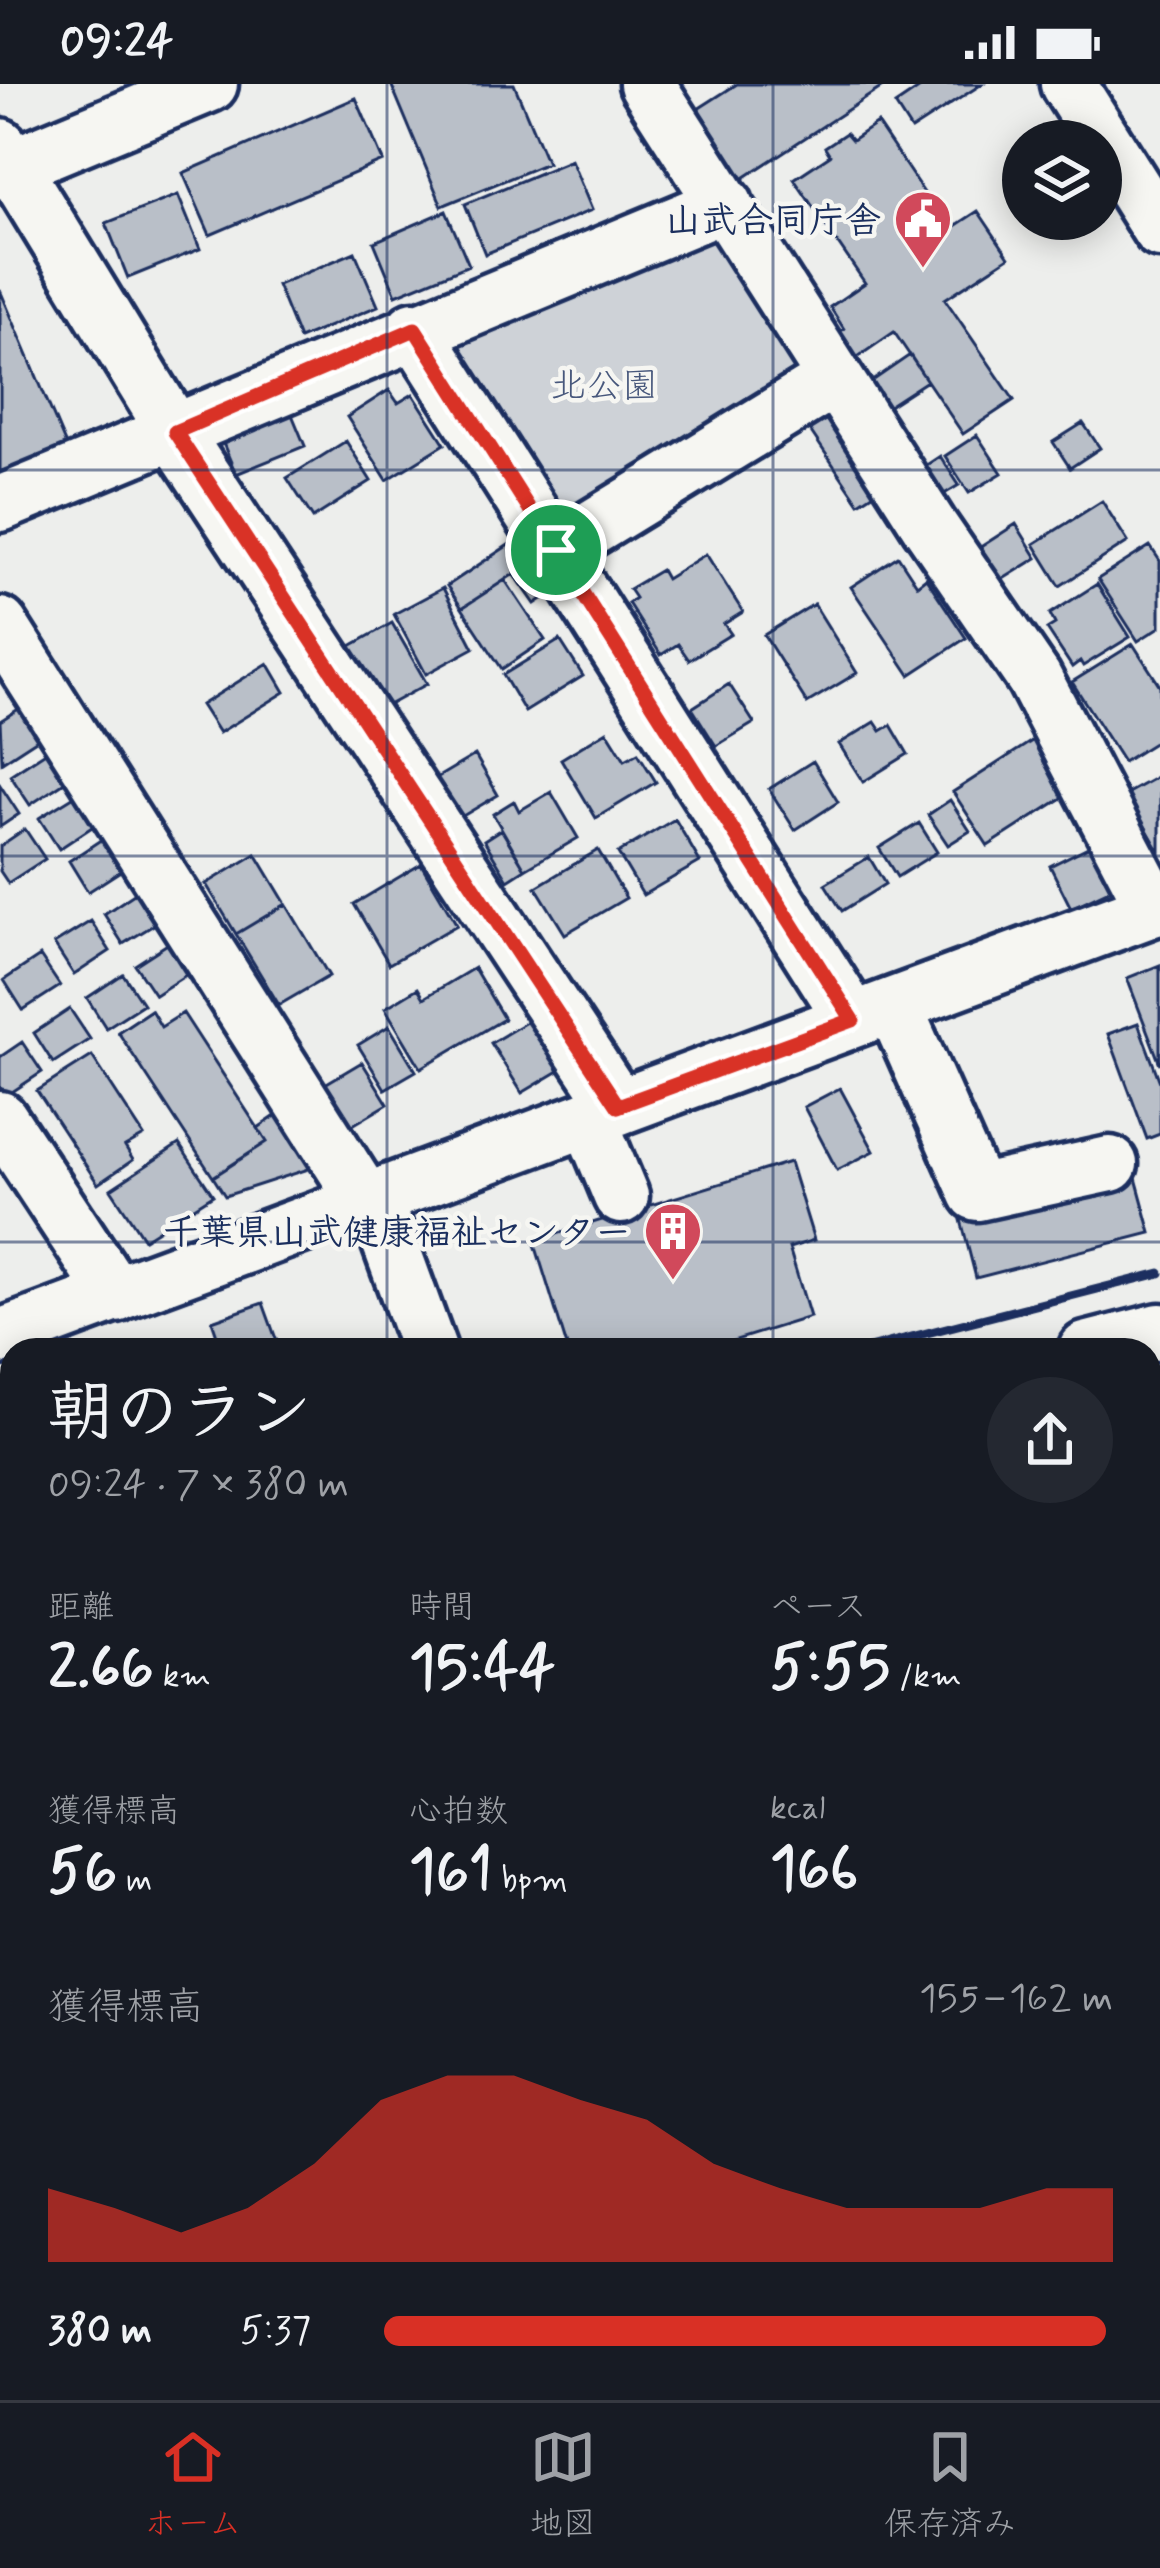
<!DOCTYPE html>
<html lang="ja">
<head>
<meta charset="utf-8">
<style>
  :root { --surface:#171b24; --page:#242831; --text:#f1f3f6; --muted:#9ea1a6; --line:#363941; --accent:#d93025 }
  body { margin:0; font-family:Mynerve,"Klee One",sans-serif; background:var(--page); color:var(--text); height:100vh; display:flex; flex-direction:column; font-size:45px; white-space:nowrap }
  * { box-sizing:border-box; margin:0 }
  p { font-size:39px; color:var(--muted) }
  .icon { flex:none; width:66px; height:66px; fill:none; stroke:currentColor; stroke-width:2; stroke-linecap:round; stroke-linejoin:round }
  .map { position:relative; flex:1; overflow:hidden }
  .panel { position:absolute; left:0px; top:1254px; width:1161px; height:1062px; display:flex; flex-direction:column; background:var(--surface); border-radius:36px 36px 0 0; box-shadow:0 6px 30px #0003 }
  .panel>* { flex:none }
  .tools { position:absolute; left:1002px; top:36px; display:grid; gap:24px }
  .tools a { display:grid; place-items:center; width:120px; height:120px; border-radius:50%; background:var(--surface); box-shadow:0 6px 30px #0003; font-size:60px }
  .pin { position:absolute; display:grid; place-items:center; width:102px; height:102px; color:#fff; margin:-51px; border:6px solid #fff; border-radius:50%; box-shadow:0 3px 12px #0007 }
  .round { display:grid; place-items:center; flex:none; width:126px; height:126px; border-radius:63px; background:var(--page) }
  .headline { display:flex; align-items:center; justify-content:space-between; height:204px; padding:0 48px }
  h1 { font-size:66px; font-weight:800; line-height:90px }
  .metrics { display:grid; grid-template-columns:repeat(3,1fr); gap:18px; height:204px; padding:12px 48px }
  .metrics div { display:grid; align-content:center }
  .metrics b { font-size:60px; font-weight:800 }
  .metrics small { font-size:33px; font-weight:400 }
  .metrics p { font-size:33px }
  .chart { height:336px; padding:24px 48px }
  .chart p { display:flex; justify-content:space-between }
  .chart svg { width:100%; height:216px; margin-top:12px; fill:var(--accent); opacity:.7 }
  ul { padding:0 48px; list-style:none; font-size:39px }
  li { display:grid; grid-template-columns:192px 144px 1fr; align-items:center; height:90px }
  li i { height:30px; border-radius:15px; background:var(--accent) }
  .status { display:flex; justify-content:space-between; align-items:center; height:84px; padding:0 60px; background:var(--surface); direction:ltr }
  .status svg { height:33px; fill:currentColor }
  .menu { display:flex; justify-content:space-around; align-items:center; height:168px; border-top:3px solid var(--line); background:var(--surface); font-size:33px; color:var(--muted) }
  .menu a { display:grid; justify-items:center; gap:6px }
  .menu .selected { color:var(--accent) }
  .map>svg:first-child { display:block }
</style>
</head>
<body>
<div class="status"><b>09:24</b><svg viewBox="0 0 49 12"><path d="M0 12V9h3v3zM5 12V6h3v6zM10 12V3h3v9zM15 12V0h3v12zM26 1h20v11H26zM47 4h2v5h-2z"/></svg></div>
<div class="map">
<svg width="1160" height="2316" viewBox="0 0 1160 2316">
  <rect width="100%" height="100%" fill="#edeeec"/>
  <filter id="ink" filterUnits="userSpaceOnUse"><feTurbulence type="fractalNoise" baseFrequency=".00833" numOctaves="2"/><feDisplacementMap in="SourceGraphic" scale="24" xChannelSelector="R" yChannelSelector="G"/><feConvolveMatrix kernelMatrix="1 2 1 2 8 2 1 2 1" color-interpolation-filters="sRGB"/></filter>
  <g filter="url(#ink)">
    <path fill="#ced2d7" stroke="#74809a" stroke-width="3" d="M718,144l94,151 -243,149 -117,-195z"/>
    <path fill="#b9bfc8" stroke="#1b2f5e" stroke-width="3" d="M391,0h123l33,79 -105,43z
      M737,0h150l-154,101 -46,-69z
      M926,0h56l-71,46 -16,-25z
      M356,14l27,63 -173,74 -27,-62z
      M877,39l72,107 29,-19 31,46 -64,42 69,101 -51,34 -69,-102 -42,29 -18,-26 10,-6 -14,-22 35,-24 -71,-104 36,-24 -5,-8 21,-14 6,7z
      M571,76l21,50 -107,44 -20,-50z
      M178,111l22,54 -72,29 -22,-55z
      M446,127l23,54 -73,30 -22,-53z
      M355,168l23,54 -79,33 -22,-54z
      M0,206l67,158 -67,28z
      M910,271l17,26 -46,30 -16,-25z
      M389,306l9,13 15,-9 32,50 -58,36 -40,-63z
      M286,316l19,46 -69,28 -19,-45z
      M832,317l56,83 -29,19 -56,-83z
      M1083,339l17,25 -30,20 -17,-26z
      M977,351l25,38 -33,20 -24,-37z
      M346,357l25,40 -58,37 -26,-40z
      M940,372l19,29 -31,19 -18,-28z
      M1102,417l26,41 -68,44 -26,-42z
      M1016,440l21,34 -37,23 -21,-33z
      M525,450l35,53 -25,17 -21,-30 -52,34 -15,-22z
      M1150,462l10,15v66l-22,14 -40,-62z
      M706,470l37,58 -19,12 7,10 -42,26 -11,-16 -17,11 -33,-52 7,-5 -6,-9 32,-19 5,9z
      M898,472l19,29 9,-7 40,60 -56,37 -59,-88z
      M505,496l40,60 -43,29 -40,-61z
      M1097,500l33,53 -47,29 -3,-5 -8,6 -25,-38 8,-5 -5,-10z
      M443,504l31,60 -48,26 -32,-60z
      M814,520l43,69 -50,30 -43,-68z
      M392,539l35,61 -44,24 -34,-61z
      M560,556l23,36 -58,36 -22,-37z
      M1133,560l27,42v53l-37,23 -51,-80z
      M268,579l17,29 -66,41 -18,-28z
      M729,600l25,39 -38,23 -24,-38z
      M20,624l19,30 -37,24 -2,-41z
      M875,638l6,9 10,-6 17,29 -45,28 -24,-38z
      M607,647l18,29 13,-7 18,29 -60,36 -35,-59z
      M1035,655l35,54 -82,53 -35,-54z
      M47,667l19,30 -36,24 -20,-30z
      M475,671l23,40 -42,25 -23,-40z
      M813,677l25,41 -43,28 -26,-41z
      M1160,691v77l-34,-58z
      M0,701l19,29 -19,13z
      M551,708l27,46 -53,31 -32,-55 21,-13 5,10z
      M76,711l19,30 -36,24 -20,-31z
      M950,716l20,31 -22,14 -20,-30z
      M675,735l25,43 -57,33 -25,-42z
      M919,739l18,29 -40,25 -18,-29z
      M25,745l20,30 -37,24 -8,-12v-25z
      M501,745l24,40 -17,11 -24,-40z
      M105,753l20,31 -37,24 -19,-31z
      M1090,762l21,43 -40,19 -21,-42z
      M598,766l28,48 -61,36 -29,-47z
      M256,770l30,50 -50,30 -30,-50z
      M869,773l16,27 -43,27 -17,-27z
      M421,780l36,61 -68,39 -35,-60z
      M140,806l20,31 -37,23 -19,-30z
      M286,820l43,72 -50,29 -43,-71z
      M91,837l19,30 -36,24 -20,-31z
      M172,857l20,30 -37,24 -20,-30z
      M40,872l20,30 -37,24 -19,-30z
      M1160,881v99l-33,-86z
      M474,884l30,51 -83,49 -36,-60 33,-20 6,10z
      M123,890l20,30 -37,24 -19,-30z
      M70,925l20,30 -37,24 -19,-30z
      M151,926l10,17 22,-14 84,129 -54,35 -95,-145z
      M533,934l31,50 -42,25 -31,-50z
      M1138,939l22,59v52l-13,5 -39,-105z
      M389,942l27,45 -31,18 -27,-44z
      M22,958l20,30 -36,24 -6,-9v-30z
      M92,972l52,80 -19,11 8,13 -35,24 -61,-93z
      M362,978l26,42 -42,25 -26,-42z
      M840,1004l34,63 -37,19 -33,-63z
      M280,1029l32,55 -87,28 -12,-19 54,-35 -9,-14z
      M179,1060l34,51 -69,44 -33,-50z
      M790,1078l24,78 -25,8 21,69 -106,33h-136l-34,-109z
      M1133,1083l18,66 -175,45 -17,-66z
      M263,1219l17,47h-58l-10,-29z
      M0,2008l12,18v165l-12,8z
      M44,2304h56l6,12h-56z
      M228,2304h60l8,12h-72l-5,-7z"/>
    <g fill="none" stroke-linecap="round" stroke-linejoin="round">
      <g stroke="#1b2f5e" stroke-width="63">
        <path id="minor" d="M647,0l282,441 105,153 120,230
          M1068,0l92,146
          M0,62l187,306 431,654
          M0,87l210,-87
          M414,245l439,691
          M0,420l725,-300
          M556,466l279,-171
          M0,541l364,574
          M894,922l83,187 133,-29
          M0,1035l116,176
          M589,1035l32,77
          M373,1112l56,154
          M0,1253l1160,-431
          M1086,1266l74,-19
          M1149,1629l11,-7
          M0,1762l12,-5
          M1149,1803l11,26
          M0,2225l12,-8
          M1149,2275l11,-9
          M689,2304l7,12
          M963,2304l8,12
          M1097,2316l15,-12"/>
      </g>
      <g stroke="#1b2f5e" stroke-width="75">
        <path id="major" d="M0,1807l12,17
          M346,2304l8,12"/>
      </g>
      <use href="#minor" stroke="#f6f6f2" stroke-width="54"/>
      <use href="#major" stroke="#f6f6f2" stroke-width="66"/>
      <path stroke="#1b2f5e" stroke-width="9" d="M861,1266l299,-77
        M0,1487l12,-3"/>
    </g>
  </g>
  <g fill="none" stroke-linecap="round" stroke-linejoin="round" filter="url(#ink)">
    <g stroke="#fff" stroke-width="24">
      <path id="route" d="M415,245l438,691 -235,86 -443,-674z"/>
    </g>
    <use href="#route" stroke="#d93025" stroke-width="15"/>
  </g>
  <path fill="none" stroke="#1b2f5e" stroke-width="3" stroke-opacity="0.55" d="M387,0v1266M773,0v1266M0,386h1160M0,772h1160M0,1158h1160M0,1544h12M1149,1544h11M0,1930h12M1149,1930h11M387,2304v12M773,2304v12"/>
  <defs>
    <g id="civic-pin" transform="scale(3)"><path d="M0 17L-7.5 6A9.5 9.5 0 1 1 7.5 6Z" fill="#d1495b" stroke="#f6f6f2"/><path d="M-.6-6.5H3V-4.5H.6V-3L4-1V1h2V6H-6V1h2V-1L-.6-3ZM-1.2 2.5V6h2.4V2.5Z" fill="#fff"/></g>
    <g id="building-pin" transform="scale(3)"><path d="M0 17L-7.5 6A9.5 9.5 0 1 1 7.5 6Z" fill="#d1495b" stroke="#f6f6f2"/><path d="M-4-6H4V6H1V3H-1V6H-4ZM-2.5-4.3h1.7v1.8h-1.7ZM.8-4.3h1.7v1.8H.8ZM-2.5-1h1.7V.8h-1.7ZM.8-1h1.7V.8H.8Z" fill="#fff"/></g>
  </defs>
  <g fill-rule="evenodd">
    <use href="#civic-pin" x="923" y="135"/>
    <use href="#building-pin" x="673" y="1147"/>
  </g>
  <g text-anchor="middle" stroke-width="9" stroke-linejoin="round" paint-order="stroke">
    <g font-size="36" font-weight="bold" fill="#1b2f5e" stroke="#f6f6f2" text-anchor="end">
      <text x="881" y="148">山武合同庁舎</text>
      <text x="631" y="1160">千葉県山武健康福祉センター</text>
    </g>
    <g font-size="36" fill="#48587c" stroke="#f6f6f2">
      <text x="604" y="313">北公園</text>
    </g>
  </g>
</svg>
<div class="tools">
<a><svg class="icon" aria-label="layers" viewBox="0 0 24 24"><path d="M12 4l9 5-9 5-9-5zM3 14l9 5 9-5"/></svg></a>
</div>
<div class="pin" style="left:556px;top:466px;background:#1e9e55"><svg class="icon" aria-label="arrive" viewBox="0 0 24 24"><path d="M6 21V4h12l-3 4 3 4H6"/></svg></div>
<section class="panel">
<div class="headline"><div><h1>朝のラン</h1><p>09:24 · 7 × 380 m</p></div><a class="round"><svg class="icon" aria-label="share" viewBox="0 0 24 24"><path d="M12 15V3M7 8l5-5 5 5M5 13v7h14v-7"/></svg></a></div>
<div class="metrics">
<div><p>距離</p><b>2.66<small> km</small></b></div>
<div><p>時間</p><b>15:44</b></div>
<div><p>ペース</p><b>5:55<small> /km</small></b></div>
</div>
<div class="metrics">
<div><p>獲得標高</p><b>56<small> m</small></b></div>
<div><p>心拍数</p><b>161<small> bpm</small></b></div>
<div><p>kcal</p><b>166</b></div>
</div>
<div class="chart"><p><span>獲得標高</span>155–162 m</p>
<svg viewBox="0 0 160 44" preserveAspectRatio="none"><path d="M0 44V29L10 33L20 38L30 33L40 24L50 11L60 6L70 6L80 11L90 15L100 24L110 29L120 33L130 33L140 33L150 29L160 29V44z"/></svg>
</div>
<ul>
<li><b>380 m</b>5:37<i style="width:99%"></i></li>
</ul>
</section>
</div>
<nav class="menu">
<a class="selected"><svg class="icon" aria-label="home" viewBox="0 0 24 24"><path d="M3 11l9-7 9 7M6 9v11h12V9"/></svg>ホーム</a>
<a><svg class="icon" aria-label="map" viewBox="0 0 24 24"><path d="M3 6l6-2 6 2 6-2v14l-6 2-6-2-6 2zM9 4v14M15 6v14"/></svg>地図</a>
<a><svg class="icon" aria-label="saved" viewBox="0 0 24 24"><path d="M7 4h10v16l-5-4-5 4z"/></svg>保存済み</a>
</nav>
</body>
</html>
